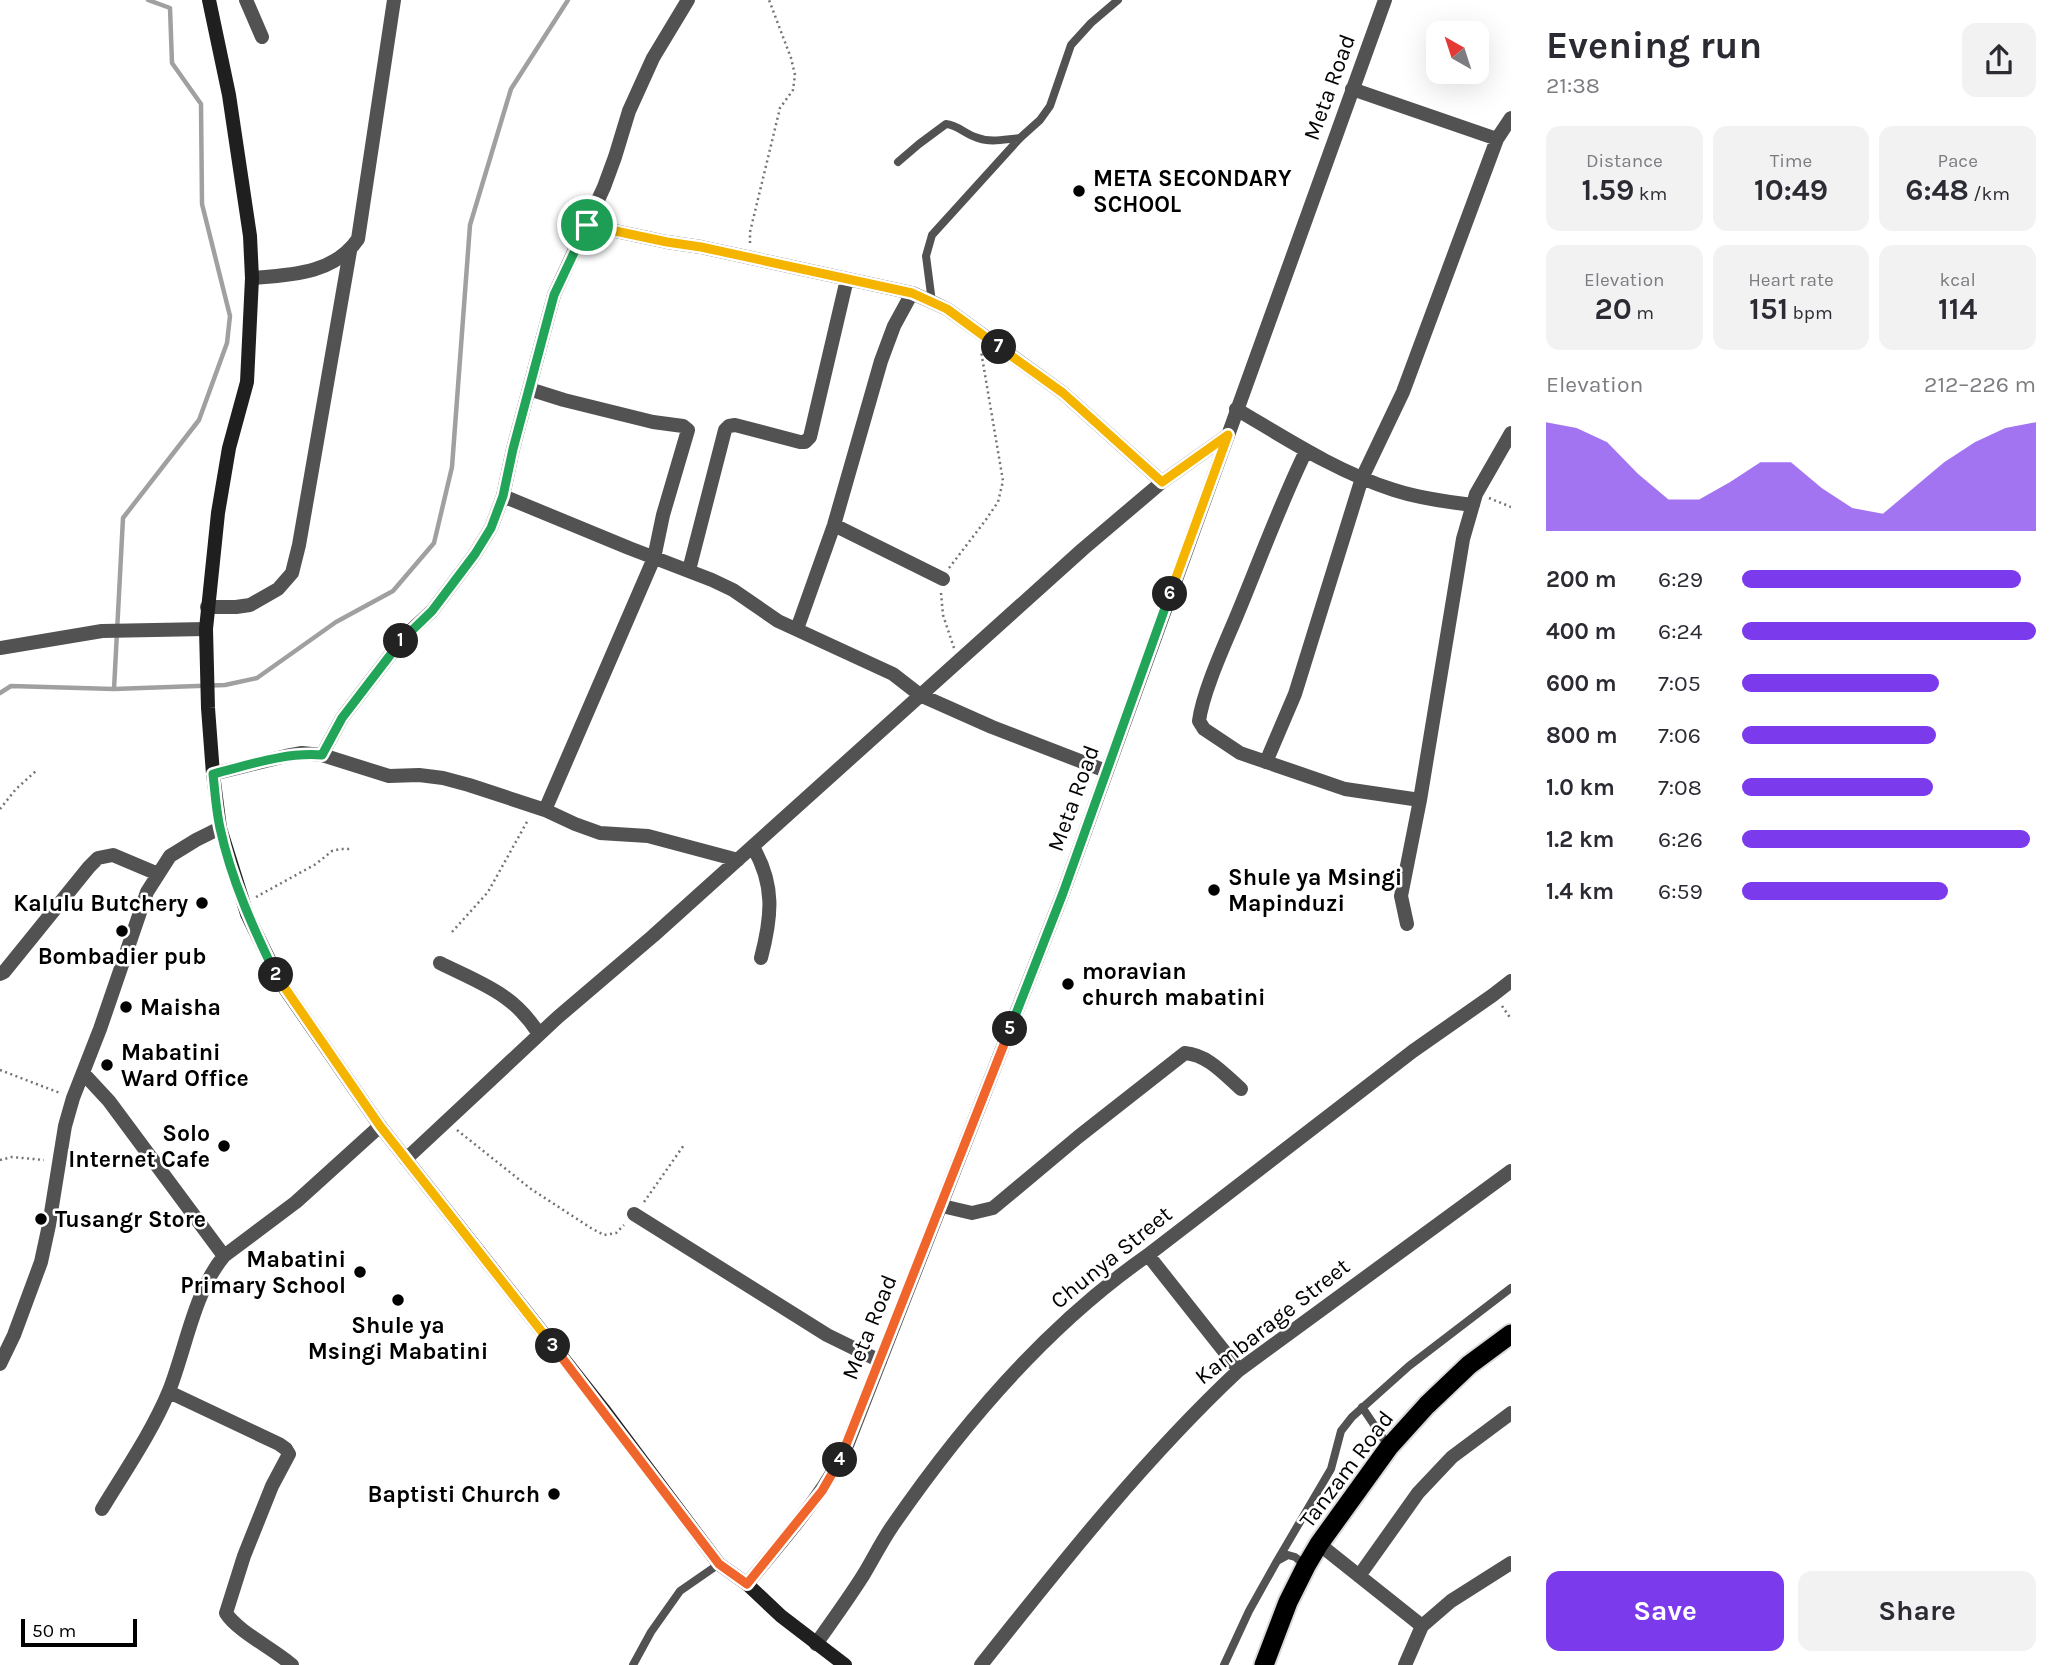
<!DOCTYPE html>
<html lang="en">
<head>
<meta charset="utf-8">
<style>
  :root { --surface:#fff; --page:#f2f2f3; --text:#2b2b33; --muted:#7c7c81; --accent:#7c3aed }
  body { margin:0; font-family:Karla,sans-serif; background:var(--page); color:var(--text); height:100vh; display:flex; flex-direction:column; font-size:26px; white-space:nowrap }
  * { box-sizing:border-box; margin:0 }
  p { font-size:23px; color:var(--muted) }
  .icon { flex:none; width:38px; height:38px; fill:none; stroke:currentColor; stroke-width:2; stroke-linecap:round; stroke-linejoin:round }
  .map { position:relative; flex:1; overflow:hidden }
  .side { display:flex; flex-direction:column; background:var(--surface); width:560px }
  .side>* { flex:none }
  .needle { width:46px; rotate:321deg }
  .tools { position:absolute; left:1426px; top:21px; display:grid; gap:14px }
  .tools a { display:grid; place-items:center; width:63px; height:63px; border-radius:14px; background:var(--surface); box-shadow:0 7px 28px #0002; font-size:35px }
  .scale { position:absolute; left:21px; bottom:18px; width:116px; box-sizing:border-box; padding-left:7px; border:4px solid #000; border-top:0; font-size:19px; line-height:24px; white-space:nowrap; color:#000; -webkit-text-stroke:5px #fff; paint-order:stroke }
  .pin { position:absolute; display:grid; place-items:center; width:60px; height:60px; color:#fff; margin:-30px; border:4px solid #fff; border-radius:50%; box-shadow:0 2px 7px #0007 }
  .km { position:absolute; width:35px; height:35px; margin:-18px; border-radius:50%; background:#222; color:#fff; font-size:19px; line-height:35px; text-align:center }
  .round { display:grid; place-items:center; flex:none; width:74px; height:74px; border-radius:14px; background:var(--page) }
  .head { display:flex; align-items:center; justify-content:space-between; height:119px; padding:0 35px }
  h1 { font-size:38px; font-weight:700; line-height:52px }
  .figures { display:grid; grid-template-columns:repeat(3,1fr); gap:10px; height:119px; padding:7px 35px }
  .figures div { display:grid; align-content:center; border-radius:14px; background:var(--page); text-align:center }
  .figures b { font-size:30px; font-weight:700 }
  .figures small { font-size:19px; font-weight:400 }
  .figures p { font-size:19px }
  .chart { height:196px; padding:14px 35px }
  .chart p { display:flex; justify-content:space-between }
  .chart svg { width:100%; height:126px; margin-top:7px; fill:var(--accent); opacity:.7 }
  .cta { display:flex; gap:14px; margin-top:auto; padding:14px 35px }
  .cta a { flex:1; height:80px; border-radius:14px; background:var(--accent); color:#fff; font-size:28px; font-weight:700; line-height:80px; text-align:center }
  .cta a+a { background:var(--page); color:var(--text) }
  ul { padding:0 35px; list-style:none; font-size:23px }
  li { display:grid; grid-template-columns:112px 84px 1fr; align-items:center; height:52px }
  li i { height:18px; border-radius:9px; background:var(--accent) }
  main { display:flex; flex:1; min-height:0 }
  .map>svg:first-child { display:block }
</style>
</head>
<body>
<main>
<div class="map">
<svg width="1511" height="1665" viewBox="0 0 1511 1665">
  <rect width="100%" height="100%" fill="#fff"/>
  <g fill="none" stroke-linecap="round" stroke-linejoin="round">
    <path stroke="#a0a0a0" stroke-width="4.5" d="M114,689l9,-171 76,-98 28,-77 3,-27 -28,-112 -1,-100 -29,-41 -2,-55 -22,-8
      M0,693l11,-7 103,3 111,-4 32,-7 79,-56 57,-31 41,-48 18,-76 18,-242 41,-136 57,-89"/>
    <g stroke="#dbdbdb" stroke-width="23">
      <path id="trunk" d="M1264,1665l24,-63 18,-36 13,-22 70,-97 38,-42 42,-40 42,-31"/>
    </g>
    <path stroke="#747474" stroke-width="2.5" stroke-dasharray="2 3.5" stroke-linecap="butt" d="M750,243v-11l30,-124 13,-18 2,-15 -4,-17 -22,-58
      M1489,498l22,9
      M949,568l36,-47 13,-19 5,-21 -22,-130
      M941,593l2,22 11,33
      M0,809l16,-20 21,-19
      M256,897l60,-33 16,-13 8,-2h10
      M452,932l36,-40 40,-72
      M1502,1006l9,13
      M0,1070l60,23
      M457,1130l74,59 60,39 13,7 12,-2 8,-8
      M0,1160l12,-3 32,3
      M644,1202l40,-57"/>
    <path stroke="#525252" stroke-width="8" d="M898,162l21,-18 27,-20c12,1 20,11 32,14 13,5 28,1 42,0
      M932,302l-6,-46 6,-21 88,-97 20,-18 10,-14 21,-61 20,-22 27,-23
      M1362,1407l27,40
      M1277,1561l54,-92 10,-38 11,-14 57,-51 102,-78
      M633,1665l18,-33 29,-41 39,-27
      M1224,1665l25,-54 28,-50 11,-6 7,2 11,9"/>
    <path stroke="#525252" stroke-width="14" d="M246,0l16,37
      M1352,89l145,50
      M587,225l80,17 34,5 211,46 20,9 15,7 116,84 99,89
      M529,389l35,11 89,22 30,4 5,4 -25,85 -9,43 -109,252
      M1236,409c51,30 101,63 158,81 25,8 52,12 79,15
      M1306,451c-26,53 -46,109 -69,164 -12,29 -34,76 -38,106l5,8 36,24 105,36 75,11
      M503,496l126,52 83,32 21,10 45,31 115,53 27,21 72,32 114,44
      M834,525l109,54
      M689,570l36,-140 4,-4 6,-1 65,17h5l5,-5 37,-158
      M207,607h29l14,-2 28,-16 14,-16 7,-28 51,-294
      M797,629l37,-104 47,-164 13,-35 18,-33
      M0,648l102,-17 104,-2
      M322,755l20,-37 62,-81 28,-26 43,-57 16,-26 12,-32 10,-47 41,-154 50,-108 11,-30 14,-46 24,-53 35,-58
      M1266,762l29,-68 67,-216 41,-86 94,-253 14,-21
      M213,774l73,-18 16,-3 20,2 67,21 30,-1 24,3 26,7 76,25 30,14 25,9 48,3 90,24
      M753,847c22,38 19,69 8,111
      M1407,924l-6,-28 19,-96 43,-261 13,-45 35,-61
      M440,963c42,21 73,30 99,71
      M0,974l4,-2 85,-105 9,-9 15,-3 45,19
      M83,1073l26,28 115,155
      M406,1159l152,-142 95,-81 430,-387 79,-67 66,-47
      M942,1206l30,7 21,-5 85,-71 107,-84c23,2 39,21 56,36
      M634,1214l193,121 53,26
      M1148,1255l91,115
      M0,1364l14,-29 27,-73 8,-37 16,-99 8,-28 27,-69 47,-137 23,-36 26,-16 24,-12
      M169,1392l110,52 7,5 3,5 -17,32 -28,70 -18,57c11,18 48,36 66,52
      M102,1509c23,-38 50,-77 67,-118 17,-43 25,-99 55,-135l72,-54 84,-76
      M1319,1544l103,82
      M1359,1576l59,-83 34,-36 59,-44
      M816,1644c16,-23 33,-46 48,-70 9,-15 17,-31 27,-46 70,-102 155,-202 257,-273l265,-204 80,-56 18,-14
      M981,1665c81,-102 163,-206 258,-295l272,-199
      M1405,1665l17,-39 29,-25 60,-38"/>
    <path stroke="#525252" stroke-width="14" d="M252,278c39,-3 82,-4 106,-39l36,-239
      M747,1584c36,-45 77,-88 101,-141l215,-550 322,-893"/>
    <path stroke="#1f1f1f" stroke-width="14" d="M209,0l20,95 21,141 2,42 -5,104 -18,66 -11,65 -12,116 2,79 5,66 7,54 27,86 32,66 101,146 223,283 116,155 28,20 34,32 64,49"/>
    <use href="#trunk" stroke="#000" stroke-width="19"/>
  </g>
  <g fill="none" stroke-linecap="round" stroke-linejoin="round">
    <g stroke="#fff" stroke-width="14">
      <path id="split-1" d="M401,641l31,-30 43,-57 16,-26 12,-32 10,-47 41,-154 33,-70"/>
    </g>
    <g stroke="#fff" stroke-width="14">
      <path id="split-2" d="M276,975c-23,-47 -45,-96 -56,-147 -4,-18 -5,-36 -7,-54 36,-9 72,-22 109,-19l20,-37 59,-77"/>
    </g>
    <g stroke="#fff" stroke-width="14">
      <path id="split-3" d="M276,975l104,151 173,220"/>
    </g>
    <g stroke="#fff" stroke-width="14">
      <path id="split-4" d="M553,1346l166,218 28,20 75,-93 18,-31"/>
    </g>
    <g stroke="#fff" stroke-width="14">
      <path id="split-5" d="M840,1460l170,-431"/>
    </g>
    <g stroke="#fff" stroke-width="14">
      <path id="split-6" d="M1010,1029l53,-136 107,-299"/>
    </g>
    <g stroke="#fff" stroke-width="14">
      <path id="split-7" d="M999,347l64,46 99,89 66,-47 -58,159"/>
    </g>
    <g stroke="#fff" stroke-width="14">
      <path id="split-8" d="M587,225l80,17 34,5 211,46 35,16 52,38"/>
    </g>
    <use href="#split-1" stroke="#22a559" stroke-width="9"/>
    <use href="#split-2" stroke="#22a559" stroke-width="9"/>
    <use href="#split-3" stroke="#f5b400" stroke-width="9"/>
    <use href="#split-4" stroke="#f0652b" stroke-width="9"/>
    <use href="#split-5" stroke="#f0652b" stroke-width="9"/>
    <use href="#split-6" stroke="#22a559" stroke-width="9"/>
    <use href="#split-7" stroke="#f5b400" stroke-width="9"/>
    <use href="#split-8" stroke="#f5b400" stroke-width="9"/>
  </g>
  <g fill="#000" stroke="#fff" stroke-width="2.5">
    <circle cx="1079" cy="191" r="7"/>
    <circle cx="1214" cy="890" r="7"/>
    <circle cx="202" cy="903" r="7"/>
    <circle cx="122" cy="931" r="7"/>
    <circle cx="1068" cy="984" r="7"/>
    <circle cx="126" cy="1007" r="7"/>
    <circle cx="107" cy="1065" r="7"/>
    <circle cx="224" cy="1146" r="7"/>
    <circle cx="41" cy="1219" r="7"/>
    <circle cx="360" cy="1272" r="7"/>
    <circle cx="398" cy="1300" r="7"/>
    <circle cx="554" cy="1494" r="7"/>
  </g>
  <g text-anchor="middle" stroke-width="5" stroke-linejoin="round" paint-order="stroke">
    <g font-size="23" fill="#000" stroke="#fff">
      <text transform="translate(1329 87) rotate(-70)" y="8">Meta Road</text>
      <text transform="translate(1073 798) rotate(-70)" y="8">Meta Road</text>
      <text transform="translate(1111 1257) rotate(-39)" y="8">Chunya Street</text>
      <text transform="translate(1272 1321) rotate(-38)" y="8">Kambarage Street</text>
      <text transform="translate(869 1327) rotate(-68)" y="8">Meta Road</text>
      <text transform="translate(1346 1469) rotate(-53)" y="8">Tanzam Road</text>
    </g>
    <g font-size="23" font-weight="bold" fill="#000" stroke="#fff" text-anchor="start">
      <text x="1093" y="186">META SECONDARY<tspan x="1093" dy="26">SCHOOL</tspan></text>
      <text x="1228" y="885">Shule ya Msingi<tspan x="1228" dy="26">Mapinduzi</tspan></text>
      <text x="188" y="911" text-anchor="end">Kalulu Butchery</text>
      <text x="122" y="964" text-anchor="middle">Bombadier pub</text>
      <text x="1082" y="979">moravian<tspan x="1082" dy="26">church mabatini</tspan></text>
      <text x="140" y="1015">Maisha</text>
      <text x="121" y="1060">Mabatini<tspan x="121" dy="26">Ward Office</tspan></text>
      <text x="210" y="1141" text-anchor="end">Solo<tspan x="210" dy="26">Internet Cafe</tspan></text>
      <text x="55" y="1227">Tusangr Store</text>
      <text x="346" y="1267" text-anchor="end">Mabatini<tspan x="346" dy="26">Primary School</tspan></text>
      <text x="398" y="1333" text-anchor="middle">Shule ya<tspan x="398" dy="26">Msingi Mabatini</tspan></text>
      <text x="540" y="1502" text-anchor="end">Baptisti Church</text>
    </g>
  </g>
</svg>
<div class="tools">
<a><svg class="needle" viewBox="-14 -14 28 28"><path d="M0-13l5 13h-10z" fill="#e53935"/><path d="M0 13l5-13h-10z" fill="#7c7c81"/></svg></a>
</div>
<div class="scale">50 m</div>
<div class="pin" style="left:587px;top:225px;background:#1e9e55"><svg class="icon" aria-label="arrive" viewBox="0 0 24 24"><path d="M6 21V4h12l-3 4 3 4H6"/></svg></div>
<b class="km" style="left:401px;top:641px">1</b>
<b class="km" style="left:276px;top:975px">2</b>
<b class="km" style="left:553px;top:1346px">3</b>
<b class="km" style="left:840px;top:1460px">4</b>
<b class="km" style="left:1010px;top:1029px">5</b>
<b class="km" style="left:1170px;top:594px">6</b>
<b class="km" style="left:999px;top:347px">7</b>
</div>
<section class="side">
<div class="head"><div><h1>Evening run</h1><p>21:38</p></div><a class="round"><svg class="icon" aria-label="share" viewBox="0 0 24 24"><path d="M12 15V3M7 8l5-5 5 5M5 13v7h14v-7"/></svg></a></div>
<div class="figures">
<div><p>Distance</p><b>1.59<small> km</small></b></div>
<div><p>Time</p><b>10:49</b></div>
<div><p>Pace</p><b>6:48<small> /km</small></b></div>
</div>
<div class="figures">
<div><p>Elevation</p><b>20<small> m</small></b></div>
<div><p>Heart rate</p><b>151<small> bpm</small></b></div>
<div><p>kcal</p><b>114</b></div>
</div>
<div class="chart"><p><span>Elevation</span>212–226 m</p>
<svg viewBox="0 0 160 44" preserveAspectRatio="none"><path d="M0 44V6L10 8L20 13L30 24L40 33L50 33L60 27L70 20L80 20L90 29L100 36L110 38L120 29L130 20L140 13L150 8L160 6V44z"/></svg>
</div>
<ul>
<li><b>200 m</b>6:29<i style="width:95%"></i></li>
<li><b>400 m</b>6:24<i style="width:100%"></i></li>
<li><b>600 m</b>7:05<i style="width:67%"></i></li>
<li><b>800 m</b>7:06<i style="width:66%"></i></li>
<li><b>1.0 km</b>7:08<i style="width:65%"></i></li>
<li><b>1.2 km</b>6:26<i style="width:98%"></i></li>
<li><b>1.4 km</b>6:59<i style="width:70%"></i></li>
</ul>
<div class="cta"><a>Save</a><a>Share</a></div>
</section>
</main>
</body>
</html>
